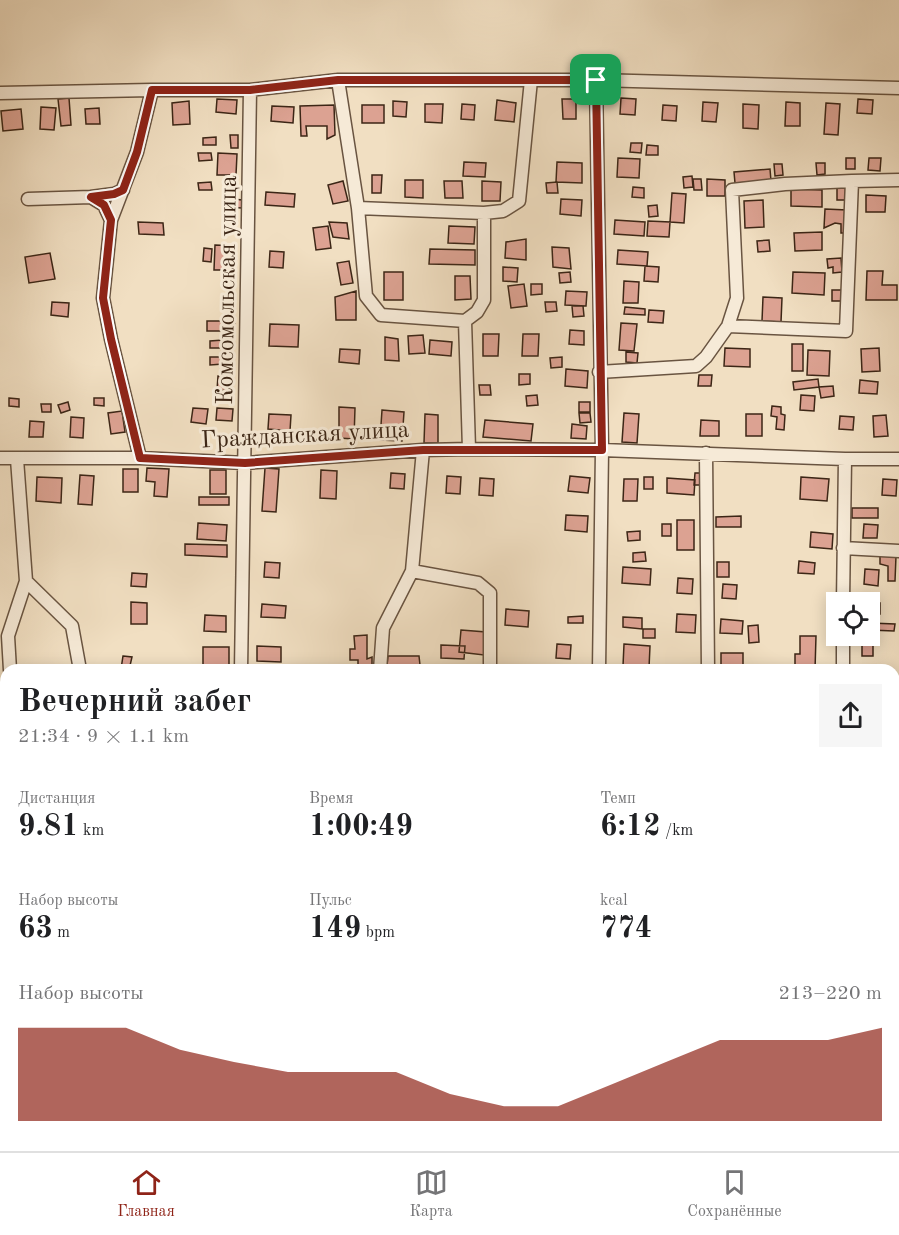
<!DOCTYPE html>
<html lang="ru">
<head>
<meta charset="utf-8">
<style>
  :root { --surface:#fff; --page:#f6f6f6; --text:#202124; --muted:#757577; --line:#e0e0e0; --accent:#8f2418 }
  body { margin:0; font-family:"Old Standard TT",serif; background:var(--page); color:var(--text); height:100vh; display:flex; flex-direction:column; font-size:22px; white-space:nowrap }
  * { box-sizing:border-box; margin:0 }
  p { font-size:20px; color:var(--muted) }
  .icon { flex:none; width:33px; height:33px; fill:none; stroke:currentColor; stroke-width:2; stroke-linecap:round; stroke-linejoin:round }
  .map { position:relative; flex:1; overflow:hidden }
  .side { position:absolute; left:0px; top:664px; width:900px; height:488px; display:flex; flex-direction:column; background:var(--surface); border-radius:18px 18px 0 0; box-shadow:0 3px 15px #0003 }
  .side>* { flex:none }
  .controls { position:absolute; left:826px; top:592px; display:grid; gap:12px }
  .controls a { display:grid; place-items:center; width:54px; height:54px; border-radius:0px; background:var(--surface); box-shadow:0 3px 15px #0003; font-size:30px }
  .pin { position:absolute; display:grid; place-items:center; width:51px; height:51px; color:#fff; margin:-26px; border-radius:12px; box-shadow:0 3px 9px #0006 }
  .round { display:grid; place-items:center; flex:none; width:63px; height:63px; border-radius:0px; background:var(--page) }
  .headline { display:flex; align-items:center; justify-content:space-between; height:102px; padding:0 18px }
  h1 { font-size:33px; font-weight:600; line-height:45px }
  .metrics { display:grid; grid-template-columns:repeat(3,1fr); gap:9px; height:102px; padding:6px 18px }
  .metrics div { display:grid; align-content:center }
  .metrics b { font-size:30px; font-weight:600 }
  .metrics small { font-size:16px; font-weight:400 }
  .metrics p { font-size:16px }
  .chart { height:168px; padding:12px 18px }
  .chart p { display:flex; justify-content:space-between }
  .chart svg { width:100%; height:108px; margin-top:6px; fill:var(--accent); opacity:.7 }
  .tabs { display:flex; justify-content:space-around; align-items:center; height:84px; border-top:2px solid var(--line); background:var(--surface); font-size:16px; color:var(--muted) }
  .tabs a { display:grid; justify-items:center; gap:3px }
  .tabs .current { color:var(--accent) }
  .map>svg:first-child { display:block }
</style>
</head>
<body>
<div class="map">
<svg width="899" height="1151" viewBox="0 0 899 1151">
  <rect width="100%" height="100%" fill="#f1dfc2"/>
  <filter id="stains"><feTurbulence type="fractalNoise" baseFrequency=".00333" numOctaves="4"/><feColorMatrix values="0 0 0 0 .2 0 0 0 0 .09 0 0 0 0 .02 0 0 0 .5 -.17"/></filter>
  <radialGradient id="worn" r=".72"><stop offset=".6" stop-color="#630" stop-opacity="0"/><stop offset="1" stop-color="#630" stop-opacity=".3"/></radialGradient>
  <path fill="#dca292" stroke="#3c2616" stroke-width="1.5" d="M69,98l2,27 -10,1 -3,-27z
    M621,98l15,1 -1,16 -15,-1z
    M217,99l20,1 -1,14 -20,-2z
    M562,99h14v20h-13z
    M858,99l15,1 -1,14 -15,-1z
    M497,100l19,3 -2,19 -19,-2z
    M189,101l1,23 -17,1 -1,-22z
    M393,101l14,1 -1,15 -13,-1z
    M703,102l15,1 -2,19 -14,-1z
    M786,102l14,1v23h-15z
    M826,103l14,1 -2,31 -14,-1z
    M425,104h18l-1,19 -17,-1z
    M462,104l13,1 -1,15 -13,-1z
    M743,104l16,1 -1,24 -15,-1z
    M334,105l1,30 -8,4v-13h-21l1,10h-6l-1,-30z
    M362,105h22v18h-22z
    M663,105l14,1 -1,15 -14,-1z
    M272,106l22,1 -1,16 -22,-2z
    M41,107l15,1 -2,22 -14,-1z
    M99,108l1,16h-14l-1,-15z
    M21,109l2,20 -20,2 -2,-20z
    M230,135h8v13h-7z
    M216,137v8h-13v-7z
    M631,143h11l-1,10 -11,-1z
    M647,145l11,1v9h-12z
    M198,153h13l1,7 -13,1z
    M218,153l19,1 -1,21h-19z
    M618,158l22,1 -1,19 -22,-1z
    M846,158h9v11h-9z
    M869,158h12l-1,13 -12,-1z
    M464,162l22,1 -1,14 -22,-1z
    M557,162l25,1v20l-26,-1z
    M816,163h9v11l-8,1z
    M774,164h8l1,11 -8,1z
    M770,169l1,12 -36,2 -1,-11z
    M372,175h10l-1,18h-9z
    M692,176l1,11 -9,1 -1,-11z
    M693,179h8l1,11h-8z
    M707,179l18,1v16h-18z
    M405,180h18v18l-18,-1z
    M343,181l5,20 -15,3 -5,-19z
    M444,181h18l1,17h-18z
    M482,181l19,1 -1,19h-18z
    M211,182l1,8h-13l-1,-7z
    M557,182l1,11h-11l-1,-10z
    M633,187l11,1v10l-12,-1z
    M846,187v13h-9v-12z
    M791,189l31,1v17l-31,-1z
    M266,192l29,2 -1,13 -29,-2z
    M672,193l14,1 -2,29 -14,-1z
    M866,195l20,1 -1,16h-19z
    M224,198l18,2v8l-19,-1z
    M561,199l21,1 -1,16 -21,-2z
    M763,200l1,27 -19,1 -1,-27z
    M657,205l1,11 -9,1 -1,-11z
    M825,209l22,1 -1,23h-5v-9l-6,-1 -11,5z
    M615,220l30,2 -1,14 -30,-2z
    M648,221l22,1 -1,15 -22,-1z
    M138,222l25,1 1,12 -25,-1z
    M329,222l18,1 2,16 -16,-2z
    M328,226l3,22 -15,2 -3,-22z
    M449,226l26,1 -1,17 -26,-1z
    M822,232v18l-27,1 -1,-18z
    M526,239v21l-21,-2 1,-16z
    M769,240l1,11 -12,1 -1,-11z
    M215,245l21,1 -2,34 -10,-1v-9h-10z
    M552,247l17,1 2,21 -18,-2z
    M204,248l8,1 -1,13 -8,-1z
    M430,249l45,1v15l-46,-1z
    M618,250l30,2 -1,14 -30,-2z
    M270,251l14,1 -1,16 -14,-1z
    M50,253l5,26 -26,4 -4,-26z
    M841,258l1,14 -9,1v-6l-5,1 -1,-9z
    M349,261l4,22 -12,2 -4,-22z
    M645,266l14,1 -1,15 -14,-1z
    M503,267l15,1 -1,14 -14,-1z
    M867,271h16l-1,14h15v15h-31z
    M384,272h19v28h-19z
    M570,272l1,10 -11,1 -1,-10z
    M793,272l32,1 -1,22 -32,-2z
    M455,276h15l1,23 -16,1z
    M624,281l15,1 -1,21h-15z
    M524,284l3,22 -16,2 -3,-22z
    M531,284h11v10l-11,1z
    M832,290h11v11h-11z
    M356,291v29h-20l-1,-23z
    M566,291l21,1 -1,14 -21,-1z
    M763,297l19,1 -1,24 -19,-1z
    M52,302l17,1 -1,14 -17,-2z
    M545,302h11l1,9 -11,1z
    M572,306h11l1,10 -11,1z
    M625,307l20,2v6l-21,-1z
    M649,310l15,1 -1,12 -15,-1z
    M207,321h28v10h-28z
    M621,323l16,1 -3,27 -15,-1z
    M270,324l29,1 -1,22 -29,-1z
    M570,330l14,1v14l-15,-1z
    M483,334h16l-1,22h-15z
    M523,334h16l-1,22h-16z
    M423,335l2,18 -16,1 -1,-18z
    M385,337l13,2 1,22 -14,-1z
    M223,340v8h-13v-7z
    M430,340l22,2 -1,14 -22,-2z
    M792,344h11v27h-11z
    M725,348l25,1v18l-26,-1z
    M879,348l1,23 -18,1 -1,-23z
    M340,349l20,1 -1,14 -20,-2z
    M808,350l22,1 -1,25 -22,-1z
    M626,352l12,1 -1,10 -11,-1z
    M210,357h13v7l-13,1z
    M562,357v10l-11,1 -1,-10z
    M566,369l22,2 -1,17 -22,-2z
    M519,374h11v10l-11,1z
    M699,375h13l-1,11h-13z
    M218,376l15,1 -1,14 -15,-1z
    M818,379l1,8 -25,3 -1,-8z
    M860,380l18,2 -1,12 -18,-1z
    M479,385h11l1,10h-11z
    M833,386l1,10 -13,2 -2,-11z
    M537,395l1,10 -11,1 -1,-10z
    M801,395l14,1 -1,15 -14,-1z
    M9,398l10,1v8l-10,-1z
    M94,398h10v8l-10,-1z
    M68,402l2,8 -9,3 -3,-8z
    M579,402h11v10h-11z
    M41,404h10v8h-9z
    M772,406l9,1v7l4,1 -1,15 -8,-1 1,-12 -6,-1z
    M339,407l16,1 -1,31 -15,-1z
    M193,408l15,1 -2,15 -15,-2z
    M217,408l16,1 -1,12 -16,-1z
    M382,410l22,2 -2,29 -22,-1z
    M122,411l3,21 -14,2 -3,-21z
    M579,413h11l1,9 -11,1z
    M624,413l15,1 -2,29 -15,-1z
    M269,414l22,1 -1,16 -22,-2z
    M425,414l13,1v28h-14z
    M746,414h16v22h-16z
    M886,415l2,21 -14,1 -1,-21z
    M840,416l14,1 -1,13 -14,-1z
    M71,417l13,1 -1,20 -13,-1z
    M485,420l48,4 -2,17 -48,-4z
    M701,420l18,1v15h-19z
    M30,421l14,1 -1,15h-14z
    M572,424l15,2 -1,13 -15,-1z
    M147,468l22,1 -2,28 -13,-1 1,-14 -9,-1z
    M265,468l14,1 -3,43 -14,-1z
    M123,469h15v23h-15z
    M210,470h16v24h-16z
    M321,470l16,1 -1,28 -16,-1z
    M391,473l14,1 -1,15 -14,-1z
    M695,473h9l-1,12h-9z
    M80,475l14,1 -2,29 -14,-1z
    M447,476l14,1 -1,17 -14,-1z
    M570,476l20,2 -2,15 -20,-2z
    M37,477l25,1 -1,25 -25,-2z
    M644,477h9v12h-9z
    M801,477l28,2 -2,22 -27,-2z
    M480,478l14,1 -1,17 -14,-1z
    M667,478l28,2 -1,15 -27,-2z
    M624,479h14l-1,22h-14z
    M883,479l14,1 -1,16 -14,-1z
    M199,497h30v8h-30z
    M852,508h26v10h-26z
    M566,515l22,1 -1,16 -22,-2z
    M741,516v11h-25v-10z
    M677,520h17v30h-17z
    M198,523l29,2 -1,16 -29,-2z
    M662,524h9v12h-9z
    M864,524l14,1 -1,13h-14z
    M640,531v9l-12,1 -1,-9z
    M811,532l22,2 -1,15 -22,-2z
    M185,544l42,1v12l-42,-2z
    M645,552l1,9 -13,1v-9z
    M880,555l16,1 -1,25h-7v-15l-8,-2z
    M799,561l16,2 -1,11 -16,-1z
    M265,562l15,1 -1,15 -15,-1z
    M717,562h12v15h-12z
    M623,567l28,2 -1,16 -28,-2z
    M865,569l14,1 -1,16 -14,-2z
    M132,573l15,1 -1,13 -15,-1z
    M678,578l15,1 -1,15 -15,-1z
    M723,584l14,1 -1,14 -14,-1z
    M131,602l16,1v21h-16z
    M861,602l19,1v11h-10v-11z
    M262,604l24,2 -1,12 -24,-1z
    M506,609l23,2 -1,16 -23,-2z
    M677,614l19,1 -1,18 -19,-1z
    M205,615l21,1v16l-22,-1z
    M583,616v7h-15v-6z
    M623,617l19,1v11l-19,-2z
    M721,619l22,2 -1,13 -22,-1z
    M870,623l25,1 -1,7 -24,-1z
    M758,625l1,17 -10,1 -1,-17z
    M643,629h12v9h-12z
    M461,630l25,2 -2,23 -25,-3z
    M367,635v24l5,-2v11h-14v-8h-8v-11h5l-1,-13z
    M800,636h16l-1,34h-20v-16h5z
    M862,639h11v17h-11z
    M557,644l14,1 -1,14 -14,-1z
    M624,644l26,2 -1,22 -26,-2z
    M441,645l24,1 -1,13 -23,-1z
    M257,646l24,1v15l-24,-1z
    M203,647h26v23h-26z
    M721,653h22v15l-22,-1z
    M123,656l9,1 -3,13 -8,-1z
    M388,656h31l1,9h-33z
    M587,667v3h-23v-1z
    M6,722v19l-6,1v-19z
    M894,840l5,1v13h-5z
    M894,971l5,1v14h-5z
    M56,1146h14v5h-14z
    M96,1146l14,1 -1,4h-14z
    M181,1146h22v5h-22z
    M253,1146h40v5h-40z
    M379,1146h9l-1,5h-8z
    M433,1146h13l-1,5h-13z
    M486,1146h14v5h-14z
    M531,1146h19l-1,5h-18z
    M555,1146h22v5h-22z
    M625,1146h15l-1,5h-22v-4l8,1z
    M840,1146h15l-1,5h-14z
    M748,1147l14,1v3h-14z
    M131,1148l22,1v2h-22z"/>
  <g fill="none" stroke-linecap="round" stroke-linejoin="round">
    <g stroke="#695441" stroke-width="15">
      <path id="minor" d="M338,80l20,128 8,88 15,19 84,6 4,128
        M596,80l6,370 -3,220
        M0,93l152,-3h98l88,-10h258l303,8
        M91,197l23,-3 9,-4
        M28,199l63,-2 13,8 7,15
        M358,208l126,5
        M465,321l12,-9 7,-12v-87l19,-2 16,-10 12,-121
        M728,326l9,-28 -5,-108 53,-6 67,-3
        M599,372l97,-6 10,-9 22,-31 118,5 6,-150 47,-1
        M423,450l-11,121 66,12 12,10v77
        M706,453l2,217
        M0,458h140l105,5 178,-13 46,-1 133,1 243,9h54
        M140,458l-29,-119 -8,-41 8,-78 26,-68 15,-62
        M843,548l56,3
        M26,581l46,45 8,44
        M843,603l2,-144
        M843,636v34
        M10,670l-2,-34 18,-55 -9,-122
        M241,670l9,-580
        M380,670l3,-42 29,-57
        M894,819l5,1
        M4,826l2,105
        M894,953h5
        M119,1146v5
        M360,1146v5
        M7,1151l1,-5
        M234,1151v-5
        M593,1151v-5
        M777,1151v-5"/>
    </g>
    <use href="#minor" stroke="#f6ead7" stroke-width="12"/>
  </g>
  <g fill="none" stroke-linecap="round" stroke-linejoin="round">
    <g stroke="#fff" stroke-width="12">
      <path id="route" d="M338,80h258l6,370h-179l-178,13 -105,-5 -29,-119 -8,-41 8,-78 -7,-15 -13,-8 23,-3 9,-4 14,-38 15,-62h98z"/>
    </g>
    <use href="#route" stroke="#8f2418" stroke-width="8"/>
  </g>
  <g text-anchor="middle" stroke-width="6" stroke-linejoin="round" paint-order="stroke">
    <g font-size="24" fill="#3c2616" stroke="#f6ead7">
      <text transform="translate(226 290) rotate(-89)" y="8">Комсомольская улица</text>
      <text transform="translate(305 434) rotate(-3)" y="8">Гражданская улица</text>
    </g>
  </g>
  <rect width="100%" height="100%" filter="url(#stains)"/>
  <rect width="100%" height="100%" fill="url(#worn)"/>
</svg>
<div class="controls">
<a><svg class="icon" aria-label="locate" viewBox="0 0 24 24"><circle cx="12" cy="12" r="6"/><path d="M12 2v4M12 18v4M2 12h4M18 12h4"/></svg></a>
</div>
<div class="pin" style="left:596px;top:80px;background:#1e9e55"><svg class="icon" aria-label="arrive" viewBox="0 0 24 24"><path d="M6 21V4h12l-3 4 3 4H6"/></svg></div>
<section class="side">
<div class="headline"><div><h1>Вечерний забег</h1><p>21:34 · 9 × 1.1 km</p></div><a class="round"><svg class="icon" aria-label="share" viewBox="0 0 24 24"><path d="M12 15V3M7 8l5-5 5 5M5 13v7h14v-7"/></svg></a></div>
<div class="metrics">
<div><p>Дистанция</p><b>9.81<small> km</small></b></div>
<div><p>Время</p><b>1:00:49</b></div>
<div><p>Темп</p><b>6:12<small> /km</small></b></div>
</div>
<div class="metrics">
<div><p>Набор высоты</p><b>63<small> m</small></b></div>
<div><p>Пульс</p><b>149<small> bpm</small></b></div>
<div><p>kcal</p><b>774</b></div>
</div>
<div class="chart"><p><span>Набор высоты</span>213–220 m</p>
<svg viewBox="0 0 160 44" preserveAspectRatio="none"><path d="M0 44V6L10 6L20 6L30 15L40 20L50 24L60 24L70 24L80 33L90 38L100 38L110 29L120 20L130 11L140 11L150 11L160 6V44z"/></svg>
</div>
</section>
</div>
<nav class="tabs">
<a class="current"><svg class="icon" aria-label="home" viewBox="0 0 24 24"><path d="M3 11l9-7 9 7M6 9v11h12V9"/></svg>Главная</a>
<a><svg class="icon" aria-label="map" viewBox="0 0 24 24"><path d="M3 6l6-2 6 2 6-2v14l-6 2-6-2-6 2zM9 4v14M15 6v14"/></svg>Карта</a>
<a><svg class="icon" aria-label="saved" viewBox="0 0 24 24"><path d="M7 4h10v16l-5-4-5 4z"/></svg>Сохранённые</a>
</nav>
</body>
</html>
